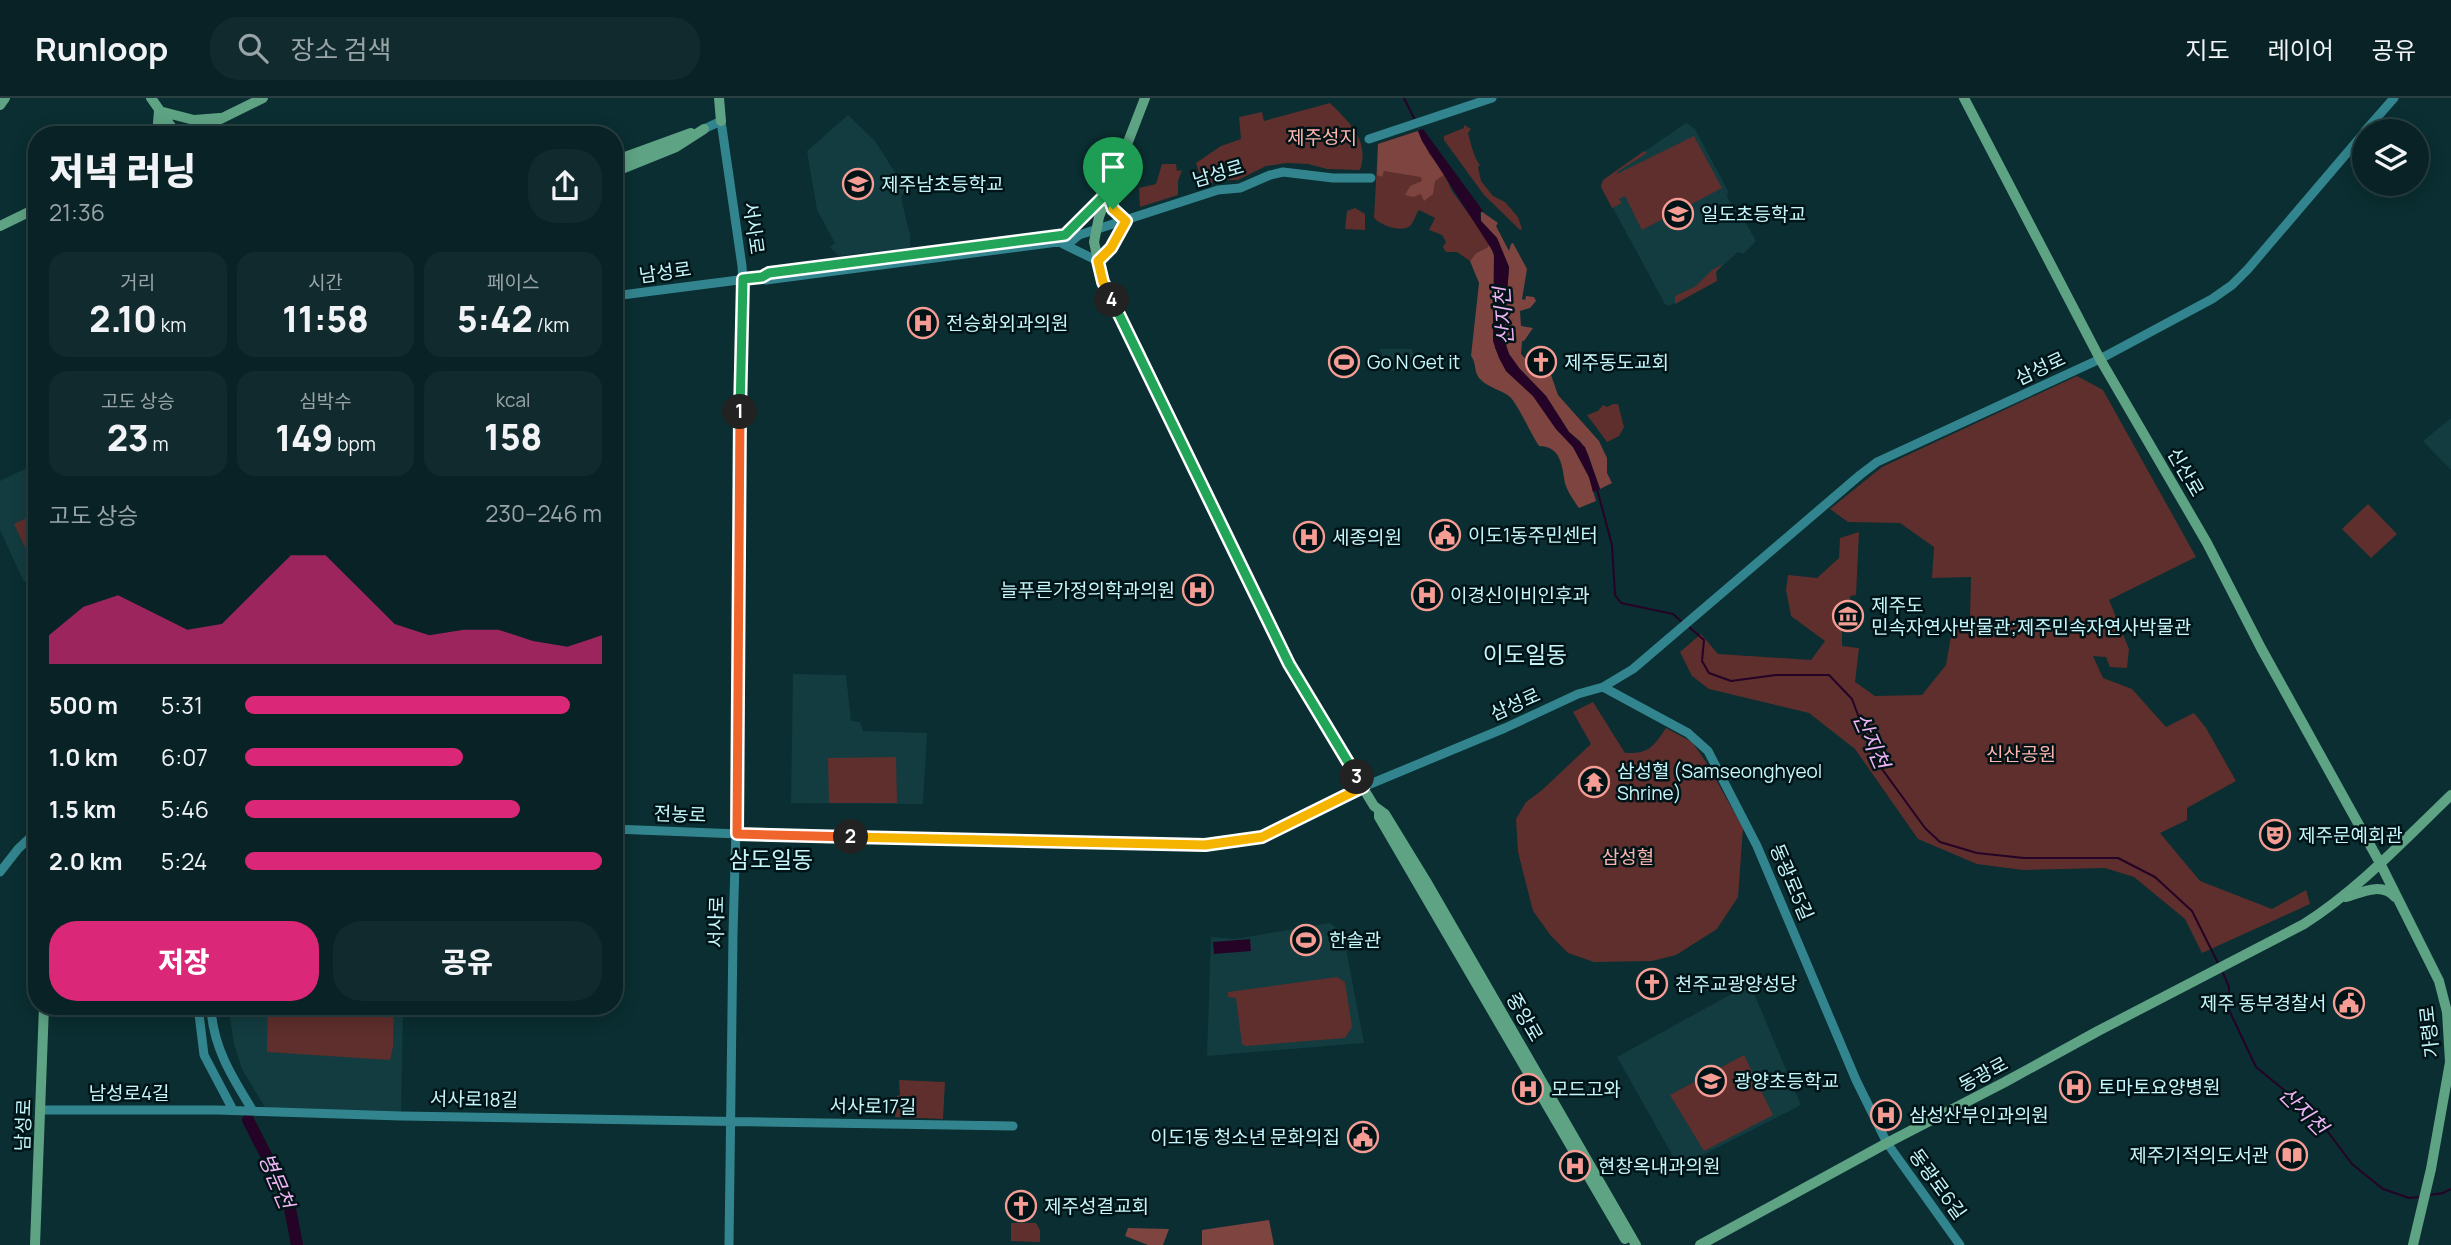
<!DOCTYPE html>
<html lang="ko">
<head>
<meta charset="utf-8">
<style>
  :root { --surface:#082225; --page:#112a2d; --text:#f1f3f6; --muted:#98a4a7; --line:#293f42; --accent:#db2777 }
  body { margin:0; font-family:Manrope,"Noto Sans KR",sans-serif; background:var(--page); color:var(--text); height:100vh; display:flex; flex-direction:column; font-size:26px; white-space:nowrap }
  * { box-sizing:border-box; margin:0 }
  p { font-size:23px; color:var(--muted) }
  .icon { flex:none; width:38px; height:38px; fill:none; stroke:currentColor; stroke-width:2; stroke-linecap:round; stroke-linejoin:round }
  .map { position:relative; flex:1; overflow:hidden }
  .sheet { position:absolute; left:28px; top:28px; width:595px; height:889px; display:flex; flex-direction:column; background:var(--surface); border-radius:28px; box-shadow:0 4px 18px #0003,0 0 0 2px var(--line) }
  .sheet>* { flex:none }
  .fabs { position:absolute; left:2352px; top:21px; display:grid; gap:14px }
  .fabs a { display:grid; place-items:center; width:77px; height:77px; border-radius:50%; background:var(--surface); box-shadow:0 4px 18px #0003,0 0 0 2px var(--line); font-size:35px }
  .pin { position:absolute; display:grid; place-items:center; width:60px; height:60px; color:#fff; margin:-72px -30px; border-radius:50% 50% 50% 0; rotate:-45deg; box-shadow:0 0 7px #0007 }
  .pin .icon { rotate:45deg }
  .km { position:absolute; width:35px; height:35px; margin:-18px; border-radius:50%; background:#222; color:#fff; font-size:19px; line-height:35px; text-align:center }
  .round { display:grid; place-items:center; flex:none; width:74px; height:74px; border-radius:28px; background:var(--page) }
  .summary { display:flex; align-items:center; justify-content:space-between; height:119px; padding:0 21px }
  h1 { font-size:38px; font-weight:800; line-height:52px }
  .metrics { display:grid; grid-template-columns:repeat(3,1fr); gap:10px; height:119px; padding:7px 21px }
  .metrics div { display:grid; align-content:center; border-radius:18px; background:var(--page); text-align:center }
  .metrics b { font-size:35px; font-weight:800 }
  .metrics small { font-size:19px; font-weight:400 }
  .metrics p { font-size:19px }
  .chart { height:196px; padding:14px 21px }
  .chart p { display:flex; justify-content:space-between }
  .chart svg { width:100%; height:126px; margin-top:7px; fill:var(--accent); opacity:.7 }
  .action { display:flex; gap:14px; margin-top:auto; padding:14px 21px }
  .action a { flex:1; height:80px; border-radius:28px; background:var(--accent); color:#fff; font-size:28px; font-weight:800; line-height:80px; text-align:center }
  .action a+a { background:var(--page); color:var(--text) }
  ul { padding:0 21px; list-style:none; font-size:23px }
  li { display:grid; grid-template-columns:112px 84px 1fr; align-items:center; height:52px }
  li i { height:18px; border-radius:9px; background:var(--accent) }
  header { display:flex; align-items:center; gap:42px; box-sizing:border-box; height:98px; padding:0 35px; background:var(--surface); border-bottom:2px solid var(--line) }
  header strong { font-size:33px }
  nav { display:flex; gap:38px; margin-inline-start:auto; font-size:24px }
  .search { width:490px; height:63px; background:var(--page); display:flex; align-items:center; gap:18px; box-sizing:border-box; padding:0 24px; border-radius:28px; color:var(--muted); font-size:26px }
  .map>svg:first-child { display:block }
</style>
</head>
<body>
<header>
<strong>Runloop</strong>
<div class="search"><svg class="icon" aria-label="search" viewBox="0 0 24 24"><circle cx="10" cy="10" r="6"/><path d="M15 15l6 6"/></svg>장소 검색</div>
<nav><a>지도</a><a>레이어</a><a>공유</a></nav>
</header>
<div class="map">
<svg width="2451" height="1147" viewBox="0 0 2451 1147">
  <rect width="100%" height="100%" fill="#0a2e31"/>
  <path fill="#133c40" d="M848,17l27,26 30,47 -4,10 9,37v13l-71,8 -9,-9 5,-4 -18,-33 -10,-59z
    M1686,25l9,6 33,62 -1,5 4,8 5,2 20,35 -13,13 -5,-2 -22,20 1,9 -48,25 -4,-2 -64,-118 2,-6z
    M1379,251h33l5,16 -15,6 -2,-1 -10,1 -9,-4 1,-13z
    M2451,320v52l-28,-29z
    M37,365v113l-13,6 -24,-52v-49z
    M793,576l53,1 5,46 9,1 3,9 64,2 -4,71 -132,-1z
    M1330,825l13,10 21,110 -157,13 4,-119 24,2z
    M1750,886l51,121 -122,62 -62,-110z
    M228,908h175l-2,110 -134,-5 -25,-42 -8,-25z"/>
  <path fill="#5e2f2c" d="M1330,5c19,19 40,37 30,67l-33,-1 -19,-5 -21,-1 -21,3 -28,14h-16l-19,5 -7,-22 25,-17 20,-7 -2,-22 23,-5 2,9z
    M1464,27l7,4 -3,4c2,7 6,26 12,32l-2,2 3,14 12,15 12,6 13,15 4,12 -2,1 -36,-35 -40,-55v-4l20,-8z
    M1418,33l25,40 9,20 37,51 -1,5 -12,6 -6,8 -13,-9h-11l-3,-5 3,-5 -4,-7 -13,-5 6,-12 -16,-8c-3,4 -5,11 -8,15 -8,9 -31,0 -37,-7l4,-74z
    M1694,38l28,52 -80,42 -17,-34 -6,3 3,4 -10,5 -11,-21 2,-7 41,-29 3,2 -30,19v2z
    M1162,66h14l1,7 5,-1 -4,11v14l-38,12 -1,-19 17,-4z
    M1355,110l10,6v16l-20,-1 2,-18z
    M1723,166l-7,8 1,9 -42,23v-8l21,-10 16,-16z
    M2077,278l26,14 93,167 -87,43 20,49 -2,19 -17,-1 -4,-10 -13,-1 10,22 29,11 34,38 28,-14 12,15 30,53 -49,27v12l-27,13 40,48 72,28 34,-19 4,14 -108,49 -17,-34 -51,-42 -29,-9 -82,2 -46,-6 -59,-25 -63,-90 -46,-36 -100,-24 -17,-13 -12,-24 21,-18 17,20 93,6 14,-19 -34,-25 -5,-26 2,-15 29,3 22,-20 1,-20 19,-6 -3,63 -6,1 2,25 -10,1v24l17,2 -4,34 20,14 47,-1 24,-30 8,-46 16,-2 1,-40 -39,1 2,-31 -34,-24 -52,-1 -18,-13 52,-42z
    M1613,306h5l6,23 -5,9 -12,6 -20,-27 11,-4 5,-6 4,2z
    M2368,406l29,30 -26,24 -29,-29z
    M37,415v49l-4,2 -19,-40z
    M1593,604l32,51c24,1 28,-6 41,-25l26,14 14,20 37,66 -5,69 -21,32 -41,26 -24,6 -58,1 -26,-9 -17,-17 -18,-25 -15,-59 -2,-33 10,-17 15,-11 50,-47 -18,-32z
    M896,659l1,46h-68l-1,-45z
    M1337,879l8,5 7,45 -7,11 -99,8 -4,-2 -6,-46 -8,-1v-5z
    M268,908h126l-1,41 -3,13 -123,-8z
    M1744,957l29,60 -69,36 -34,-56z
    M899,982l46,2 -2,37 -48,-2 2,-21 3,-1z
    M1011,1125h25l4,7v12l-29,-1z"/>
  <path fill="#7e4440" d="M1418,33l11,23 16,20 -10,7 -2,13 -9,7 -3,-7 -8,3 -8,-2 5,-9 12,-5 -1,-4 -37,-6 -2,6 -5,-2 1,-31z
    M1481,113l17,12 -2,3 13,25 2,-7 2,-1 14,26 -5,30 3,1 1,-4 8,1 2,4 -6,7 -10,3 1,15 12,2 -9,13h-2l-1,13 9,10 16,7 3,-2 9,26 41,46 8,17v15l5,10 -12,6 -12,-35 -8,-13 -11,-9 -23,-36 -27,-28 -10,-14 -3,-9 -1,-24 4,-54 -12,-29 -16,-17z
    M1489,144l7,20 -3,66 2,20 11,23 27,25 23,33 17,18 16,30 7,24 -17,7c-5,-7 -12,-17 -14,-25 -3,-17 -4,-37 -26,-37 -7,-10 -22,-43 -29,-49 -8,-7 -21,-9 -29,-17 -8,-7 -4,-17 -10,-24l8,-73 -9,-22 6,-8 12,-6z
    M1269,1122l5,25h-72v-15z
    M1128,1130l41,1 -6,16h-15l-23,-9z"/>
  <path fill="#250327" d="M1423,31l60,82 -3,2 1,8 16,17 12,29 -4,54 1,24 3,9 10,14 27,28 23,36 16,15 15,42 -7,3 -4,-15 -16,-30 -17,-18 -23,-33 -27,-25 -7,-13 -6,-17 1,-88 -72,-112 -4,-10z
    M1250,841l1,12 -37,3 -1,-12z"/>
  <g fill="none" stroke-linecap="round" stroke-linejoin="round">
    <path stroke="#250327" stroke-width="2" d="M1404,0l11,22
      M1597,391l15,56 3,50 6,8 52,11 9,8
      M1689,529l15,13 -2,21 7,12 22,8 45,-6h53l23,24 22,59 51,70 15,14 37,11 47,5h94l37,19 37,34 27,54
      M2223,875l6,14v23l27,57 44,36 25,25 27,36 31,25 26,9 11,-1
      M2429,1097l14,-2 8,-4"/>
    <path stroke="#250327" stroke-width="12" d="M248,1022l40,78 9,47"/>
    <path stroke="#32858e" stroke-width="9" d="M704,31l17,-8 21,145 2,35 -4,93 -1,329 -6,211 -4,311
      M2365,33l29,-33
      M1369,41l123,-41
      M1066,136l40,-40
      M1063,146l35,17 13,-13 15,-27 -15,-13 -3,-13
      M762,179l4,3 307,-40 6,-5 139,-45 22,-2 30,-13 13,-3 50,6h38
      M614,198l148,-19 7,-4 303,-39 7,1
      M1603,589l85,46 20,18 49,95 99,234 31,63 73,102
      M614,731l175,7 168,2 108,5 140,2 39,-4 18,-4 101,-50 142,-59 73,-34 25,-7 30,-18 227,-194 17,-13 223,-103 112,-60 20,-14 16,-16 116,-136
      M0,774l18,-23 19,-18
      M198,908l6,49 29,55
      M211,908c1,40 22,73 42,105
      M41,1012h176l184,6 612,10"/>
    <path stroke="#5ea384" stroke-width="10" d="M151,0l26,37
      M719,0l2,23
      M1145,0l-46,119 -5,25 9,40 35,67 151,316 85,141 11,8 41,67 210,364
      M1964,0l136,261 107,184 54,105 119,215 59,118 8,31 3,50 -19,107 -18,76
      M0,7l5,-7
      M157,37l2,-24 35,9 26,-2
      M188,37l75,-37
      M614,63l77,-28
      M614,74l62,-25 28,-18
      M0,128l37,-18
      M1379,713v6l246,422
      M2346,799c16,-5 36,-15 49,0
      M35,1147l9,-239
      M1700,1147l187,-102 118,-61 93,-51 206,-107c55,-35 100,-84 147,-129"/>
  </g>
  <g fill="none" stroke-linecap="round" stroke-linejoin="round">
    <g stroke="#fff" stroke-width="14">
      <path id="split-1" d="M740,314l3,-133 19,-2 7,-4 296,-38 42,-42 6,16"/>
    </g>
    <g stroke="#fff" stroke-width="14">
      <path id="split-2" d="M740,314l-3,422 114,3"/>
    </g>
    <g stroke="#fff" stroke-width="14">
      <path id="split-3" d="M851,739l354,8 57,-8 101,-50 -6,-10"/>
    </g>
    <g stroke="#fff" stroke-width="14">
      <path id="split-4" d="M1112,202l177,364 68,113"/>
    </g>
    <g stroke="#fff" stroke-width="14">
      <path id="split-5" d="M1112,202l-9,-18 -5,-21 13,-13 15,-27 -13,-12"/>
    </g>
    <use href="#split-1" stroke="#22a559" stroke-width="9"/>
    <use href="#split-2" stroke="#f0652b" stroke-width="9"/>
    <use href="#split-3" stroke="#f5b400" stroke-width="9"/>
    <use href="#split-4" stroke="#22a559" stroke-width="9"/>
    <use href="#split-5" stroke="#f5b400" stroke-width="9"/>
  </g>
  <defs>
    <g id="school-ring" transform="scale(1.575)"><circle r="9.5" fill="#001417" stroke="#f59c94" stroke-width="1.5"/><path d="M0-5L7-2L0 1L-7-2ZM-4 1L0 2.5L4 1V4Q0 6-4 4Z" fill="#f59c94"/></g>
    <g id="hospital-ring" transform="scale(1.575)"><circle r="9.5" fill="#001417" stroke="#f59c94" stroke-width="1.5"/><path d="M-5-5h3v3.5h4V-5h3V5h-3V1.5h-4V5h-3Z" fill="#f59c94"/></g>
    <g id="stadium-ring" transform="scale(1.575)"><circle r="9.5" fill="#001417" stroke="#f59c94" stroke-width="1.5"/><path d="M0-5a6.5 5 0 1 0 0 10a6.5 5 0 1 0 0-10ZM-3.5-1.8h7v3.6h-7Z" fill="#f59c94"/></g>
    <g id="church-ring" transform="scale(1.575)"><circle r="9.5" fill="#001417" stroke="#f59c94" stroke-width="1.5"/><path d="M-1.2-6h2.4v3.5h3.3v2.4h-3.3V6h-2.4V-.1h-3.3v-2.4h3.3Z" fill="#f59c94"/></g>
    <g id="civic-ring" transform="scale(1.575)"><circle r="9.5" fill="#001417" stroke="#f59c94" stroke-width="1.5"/><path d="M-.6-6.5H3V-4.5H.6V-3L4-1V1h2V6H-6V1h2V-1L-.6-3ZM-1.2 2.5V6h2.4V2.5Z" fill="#f59c94"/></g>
    <g id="museum-ring" transform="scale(1.575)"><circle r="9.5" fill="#001417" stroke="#f59c94" stroke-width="1.5"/><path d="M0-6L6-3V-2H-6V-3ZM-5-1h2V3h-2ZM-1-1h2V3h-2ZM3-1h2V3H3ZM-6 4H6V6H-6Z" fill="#f59c94"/></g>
    <g id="temple-ring" transform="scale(1.575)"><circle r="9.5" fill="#001417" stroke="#f59c94" stroke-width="1.5"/><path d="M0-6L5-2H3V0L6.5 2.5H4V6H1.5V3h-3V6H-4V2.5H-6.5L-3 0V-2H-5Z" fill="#f59c94"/></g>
    <g id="theatre-ring" transform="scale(1.575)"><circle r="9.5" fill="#001417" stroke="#f59c94" stroke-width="1.5"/><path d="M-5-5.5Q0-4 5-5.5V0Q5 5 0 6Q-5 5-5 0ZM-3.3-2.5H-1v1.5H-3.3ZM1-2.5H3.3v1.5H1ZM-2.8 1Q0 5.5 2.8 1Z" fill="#f59c94"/></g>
    <g id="library-ring" transform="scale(1.575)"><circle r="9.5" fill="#001417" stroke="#f59c94" stroke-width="1.5"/><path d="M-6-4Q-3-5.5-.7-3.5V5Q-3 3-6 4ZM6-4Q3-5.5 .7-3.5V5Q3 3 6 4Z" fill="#f59c94"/></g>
  </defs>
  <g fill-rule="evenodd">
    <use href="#school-ring" x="858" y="86"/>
    <use href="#school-ring" x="1678" y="116"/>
    <use href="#hospital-ring" x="923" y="225"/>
    <use href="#stadium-ring" x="1344" y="264"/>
    <use href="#church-ring" x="1541" y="264"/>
    <use href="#civic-ring" x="1445" y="437"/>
    <use href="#hospital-ring" x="1309" y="439"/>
    <use href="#hospital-ring" x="1198" y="492"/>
    <use href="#hospital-ring" x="1427" y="497"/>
    <use href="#museum-ring" x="1848" y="518"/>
    <use href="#temple-ring" x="1594" y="684"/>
    <use href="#theatre-ring" x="2275" y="737"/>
    <use href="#stadium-ring" x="1306" y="842"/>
    <use href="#church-ring" x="1652" y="886"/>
    <use href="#civic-ring" x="2349" y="905"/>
    <use href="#school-ring" x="1711" y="983"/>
    <use href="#hospital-ring" x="2075" y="989"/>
    <use href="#hospital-ring" x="1528" y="991"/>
    <use href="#hospital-ring" x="1886" y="1017"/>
    <use href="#civic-ring" x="1363" y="1039"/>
    <use href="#library-ring" x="2292" y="1057"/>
    <use href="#hospital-ring" x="1575" y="1068"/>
    <use href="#church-ring" x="1021" y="1108"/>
  </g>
  <g text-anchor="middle" stroke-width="5" stroke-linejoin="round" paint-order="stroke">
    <g font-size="19" fill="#feb3ac" stroke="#001417">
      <text x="1322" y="46">제주성지</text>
      <text x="2021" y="663">신산공원</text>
      <text x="1628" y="766">삼성혈</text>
    </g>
    <g font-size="19" fill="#c5f6fb" stroke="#001417">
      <text transform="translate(1218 75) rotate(-16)" y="7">남성로</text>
      <text transform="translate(754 130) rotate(82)" y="7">서사로</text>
      <text transform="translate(665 174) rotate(-8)" y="7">남성로</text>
      <text transform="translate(2040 270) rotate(-25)" y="7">삼성로</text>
      <text transform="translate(2186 374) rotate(60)" y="7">신산로</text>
      <text transform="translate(1515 606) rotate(-24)" y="7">삼성로</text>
      <text transform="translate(680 716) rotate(2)" y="7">전농로</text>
      <text transform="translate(1792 784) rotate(67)" y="7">동광로5길</text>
      <text transform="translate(716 824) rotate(-89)" y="7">서사로</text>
      <text transform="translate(1525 919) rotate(60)" y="7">중앙로</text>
      <text transform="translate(2429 934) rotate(-96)" y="7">가령로</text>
      <text transform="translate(1983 976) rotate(-28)" y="7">동광로</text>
      <text x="129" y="1002">남성로4길</text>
      <text transform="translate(474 1001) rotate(1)" y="7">서사로18길</text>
      <text transform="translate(873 1008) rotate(1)" y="7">서사로17길</text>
      <text transform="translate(23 1027) rotate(-88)" y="7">남성로</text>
      <text transform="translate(1938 1086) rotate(54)" y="7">동광로6길</text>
    </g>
    <g font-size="19" fill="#c5f6fb" stroke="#001417" text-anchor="start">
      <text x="881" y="93">제주남초등학교</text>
      <text x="1701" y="123">일도초등학교</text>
      <text x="946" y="232">전승화외과의원</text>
      <text x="1367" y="271">Go N Get it</text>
      <text x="1564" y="271">제주동도교회</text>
      <text x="1468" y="444">이도1동주민센터</text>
      <text x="1332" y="446">세종의원</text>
      <text x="1175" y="499" text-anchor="end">늘푸른가정의학과의원</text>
      <text x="1450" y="504">이경신이비인후과</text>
      <text x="1871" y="514">제주도<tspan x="1871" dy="22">민속자연사박물관;제주민속자연사박물관</tspan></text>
      <text x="1617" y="680">삼성혈 (Samseonghyeol<tspan x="1617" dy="22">Shrine)</tspan></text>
      <text x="2298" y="744">제주문예회관</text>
      <text x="1329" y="849">한솔관</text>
      <text x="1675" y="893">천주교광양성당</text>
      <text x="2326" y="912" text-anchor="end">제주 동부경찰서</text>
      <text x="1734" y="990">광양초등학교</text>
      <text x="2098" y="996">토마토요양병원</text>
      <text x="1551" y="998">모드고와</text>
      <text x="1909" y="1024">삼성산부인과의원</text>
      <text x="1340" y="1046" text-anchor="end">이도1동 청소년 문화의집</text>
      <text x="2269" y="1064" text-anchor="end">제주기적의도서관</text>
      <text x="1598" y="1075">현창옥내과의원</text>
      <text x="1044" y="1115">제주성결교회</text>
    </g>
    <g font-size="21" font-style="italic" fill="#f0b3f3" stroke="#001417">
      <text transform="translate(1504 218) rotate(-94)" y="7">산지천</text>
      <text transform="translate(1871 643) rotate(66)" y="7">산지천</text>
      <text transform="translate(2303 1013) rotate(45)" y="7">산지천</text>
      <text transform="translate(276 1083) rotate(67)" y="7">병문천</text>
    </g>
    <g font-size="23" fill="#c5f6fb" stroke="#001417">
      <text x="1525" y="565">이도일동</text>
      <text x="771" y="770">삼도일동</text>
    </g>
  </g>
</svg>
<div class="fabs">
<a><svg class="icon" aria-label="layers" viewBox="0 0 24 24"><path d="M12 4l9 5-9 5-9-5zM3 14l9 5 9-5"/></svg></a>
</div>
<div class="pin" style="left:1113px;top:111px;background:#1e9e55"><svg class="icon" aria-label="arrive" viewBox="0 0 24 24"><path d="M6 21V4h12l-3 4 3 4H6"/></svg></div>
<b class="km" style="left:740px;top:314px">1</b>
<b class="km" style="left:851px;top:739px">2</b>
<b class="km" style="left:1357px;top:679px">3</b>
<b class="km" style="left:1112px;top:202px">4</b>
<section class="sheet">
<div class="summary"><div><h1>저녁 러닝</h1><p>21:36</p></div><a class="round"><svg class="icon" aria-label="share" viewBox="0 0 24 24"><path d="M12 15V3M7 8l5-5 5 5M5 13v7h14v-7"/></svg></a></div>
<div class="metrics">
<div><p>거리</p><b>2.10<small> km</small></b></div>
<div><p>시간</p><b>11:58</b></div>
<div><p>페이스</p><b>5:42<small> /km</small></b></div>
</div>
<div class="metrics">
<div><p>고도 상승</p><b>23<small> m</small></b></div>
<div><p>심박수</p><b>149<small> bpm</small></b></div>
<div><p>kcal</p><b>158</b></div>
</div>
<div class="chart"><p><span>고도 상승</span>230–246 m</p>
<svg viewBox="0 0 160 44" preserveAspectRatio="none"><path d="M0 44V34L10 24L20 20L30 26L40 32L50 30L60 18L70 6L80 6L90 18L100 30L110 34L120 32L130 32L140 36L150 38L160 34V44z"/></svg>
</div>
<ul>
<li><b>500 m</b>5:31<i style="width:91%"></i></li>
<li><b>1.0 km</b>6:07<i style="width:61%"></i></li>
<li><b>1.5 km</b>5:46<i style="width:77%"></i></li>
<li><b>2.0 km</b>5:24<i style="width:100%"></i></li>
</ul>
<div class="action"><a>저장</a><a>공유</a></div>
</section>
</div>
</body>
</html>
